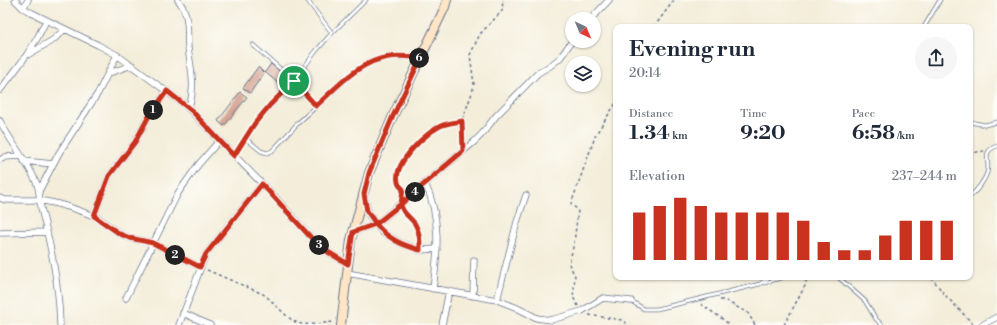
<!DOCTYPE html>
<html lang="en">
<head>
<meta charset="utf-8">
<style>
  :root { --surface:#fff; --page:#f6f6f7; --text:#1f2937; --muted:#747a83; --accent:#c8321e }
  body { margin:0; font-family:"Libre Bodoni",serif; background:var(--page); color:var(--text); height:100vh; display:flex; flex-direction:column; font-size:15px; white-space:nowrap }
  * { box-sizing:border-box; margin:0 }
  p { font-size:13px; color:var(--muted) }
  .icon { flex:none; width:22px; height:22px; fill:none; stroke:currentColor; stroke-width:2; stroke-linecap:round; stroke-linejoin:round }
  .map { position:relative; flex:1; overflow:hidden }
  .side { position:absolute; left:613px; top:24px; width:360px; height:256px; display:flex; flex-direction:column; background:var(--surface); border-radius:8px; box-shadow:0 1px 3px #0004 }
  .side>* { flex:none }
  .needle { width:26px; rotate:136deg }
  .fabs { position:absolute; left:565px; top:12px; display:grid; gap:8px }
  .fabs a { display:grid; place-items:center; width:36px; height:36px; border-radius:50%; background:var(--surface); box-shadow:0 1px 3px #0004; font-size:20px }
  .pin { position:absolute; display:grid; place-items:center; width:34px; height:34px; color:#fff; margin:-17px; border:2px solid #fff; border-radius:50%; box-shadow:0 1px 4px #0007 }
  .km { position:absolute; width:20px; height:20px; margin:-10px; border-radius:50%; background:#222; color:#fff; font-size:11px; line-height:20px; text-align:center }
  .round { display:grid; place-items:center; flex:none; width:42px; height:42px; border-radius:21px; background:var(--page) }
  .head { display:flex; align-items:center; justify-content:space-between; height:68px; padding:0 16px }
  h1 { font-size:22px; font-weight:700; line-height:30px }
  .metrics { display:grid; grid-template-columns:repeat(3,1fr); gap:6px; height:68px; padding:4px 16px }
  .metrics div { display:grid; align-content:center }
  .metrics b { font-size:20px; font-weight:700 }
  .metrics small { font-size:11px; font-weight:400 }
  .metrics p { font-size:11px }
  .chart { height:112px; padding:8px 16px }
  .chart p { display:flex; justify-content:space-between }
  .chart svg { width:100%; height:72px; margin-top:4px; stroke:var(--accent); stroke-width:6 }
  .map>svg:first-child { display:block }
</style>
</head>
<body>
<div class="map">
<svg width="997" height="325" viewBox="0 0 997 325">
  <rect width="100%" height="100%" fill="#fdfcf7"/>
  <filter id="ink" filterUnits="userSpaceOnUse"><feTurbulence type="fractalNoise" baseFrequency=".025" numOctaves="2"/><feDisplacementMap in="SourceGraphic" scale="8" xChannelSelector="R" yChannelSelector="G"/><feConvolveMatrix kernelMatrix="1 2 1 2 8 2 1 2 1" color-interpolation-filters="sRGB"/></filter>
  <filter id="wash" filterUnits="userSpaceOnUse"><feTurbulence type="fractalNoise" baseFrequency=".012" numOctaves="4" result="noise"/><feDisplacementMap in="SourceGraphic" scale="16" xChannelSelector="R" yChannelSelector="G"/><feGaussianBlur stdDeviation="0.9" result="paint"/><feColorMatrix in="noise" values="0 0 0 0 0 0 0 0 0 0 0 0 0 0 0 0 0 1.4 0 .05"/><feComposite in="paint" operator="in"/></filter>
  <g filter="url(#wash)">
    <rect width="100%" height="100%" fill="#f3edd9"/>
    <g id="blocks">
      <path fill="#d5a392" d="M271,64l19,16 -6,8 -19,-16z
        M258,67l6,6 -14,20 -7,-5z
        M240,92l7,5 -23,29 -6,-5z"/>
    </g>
  </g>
  <g filter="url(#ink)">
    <use href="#blocks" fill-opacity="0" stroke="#677289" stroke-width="1"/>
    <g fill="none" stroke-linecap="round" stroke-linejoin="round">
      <g stroke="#677289" stroke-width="4.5">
        <path id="service" d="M307,0l25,33
          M924,27l16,-27
          M253,45l41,36 22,25
          M970,122l15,3 12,-3
          M245,138l16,13 6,2 5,-2 26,-28 55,-50 17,-10 19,-6 30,1
          M234,155l26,-38 34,-36 22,-30 16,-18 34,-33
          M970,197c7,-7 14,-15 17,-24 4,-12 -7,-21 10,-27
          M838,277l27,24 11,18 6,6
          M764,283l20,-6
          M631,301l13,8h13l103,-25 9,-7"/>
      </g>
      <g stroke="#677289" stroke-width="7">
        <path id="minor" d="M15,0l8,8 9,5 66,32 19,10 68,50 90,92 40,45 13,10 20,12
          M178,0c12,14 9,31 10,48 2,15 6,30 4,44 0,5 -2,10 -3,15
          M23,8l5,-8
          M591,19l18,-19
          M29,54l24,-14 12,-11
          M109,73l23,-8
          M0,90c19,-24 33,-41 46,-69
          M0,121c11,22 28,41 37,63 3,8 2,16 4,24 10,39 18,76 19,117
          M0,160l5,-3 15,-1
          M24,161l29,3
          M425,183c16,34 13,69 8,106
          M39,191l20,-38 39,-60 19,-38
          M364,196l5,19 13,17 18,11 20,7 17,-1
          M0,198l5,2h34l15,3 15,4 28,10 23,17 10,4 23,5 47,24
          M94,216l15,-40 26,-34 14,-26 18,-25
          M353,232l23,-8 9,-7 89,-75 8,-8 14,-18 42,-43 12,-7 10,-8 12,-17
          M0,233l47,-1
          M347,273l150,27 18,7 22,11 14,2 31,-9 21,-13 28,3
          M473,296l1,-36
          M126,298l52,-105 20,-28 21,-24
          M497,300l20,-78 9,-27
          M183,313l27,12
          M179,325l27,-71 56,-70
          M442,325l7,-34
          M982,325l15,-8"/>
      </g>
      <g stroke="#677289" stroke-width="10">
        <path id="secondary" d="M341,325l10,-85 18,-67 24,-57 52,-109 2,-7"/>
      </g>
      <path stroke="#677289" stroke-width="1.5" stroke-dasharray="3 3" stroke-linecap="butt" d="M654,27l20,-27
        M462,143v-22l10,-28 2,-9 -4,-29 10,-21 22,-23 1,-11
        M970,155l7,-3 7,-1
        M403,194v-5c-2,-3 -5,-4 -5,-7 -5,-20 29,-51 45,-57 6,-2 13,-3 19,-4
        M402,209c11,15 16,15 18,35
        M207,270l56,24c12,8 25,28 39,30 10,1 22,-1 31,-2
        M931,277l14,18 29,30
        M720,300h4l24,13 7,12
        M701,304c9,7 20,13 29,21
        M578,306l-5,-9 2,-21 -6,-12 5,-21 4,-33 -7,-6 25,-70 20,-31
        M589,315l33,5 7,5
        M784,325l22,-41v-3l-4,-4"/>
      <use href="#service" stroke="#fff" stroke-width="3"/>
      <use href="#minor" stroke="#fff" stroke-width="5.5"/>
      <use href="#secondary" stroke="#fee5c5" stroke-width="8"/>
    </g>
  </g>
  <g fill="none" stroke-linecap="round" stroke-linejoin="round" filter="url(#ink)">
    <g stroke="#fff" stroke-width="8">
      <path id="route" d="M294,81l-24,24 -15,18 -21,33 -42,-45 -25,-20 -18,25 -14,26 -26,34 -15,40 26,18 10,4 23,5 47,24 6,-13 56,-70 53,58 13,10 20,12 5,-32 23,-8c12,15 26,21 44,26 0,-9 0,-18 -5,-26 -5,-8 -14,-11 -14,-20l62,-53 -1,-30c-6,1 -13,2 -19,4 -16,6 -50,38 -45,57 0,3 3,5 5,7l-2,15 -25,20 -9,-13 -3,-17 5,-21 24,-57 28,-58c-10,-1 -21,-3 -32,-1 -30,4 -52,30 -73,49l-22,-25"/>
    </g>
    <use href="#route" stroke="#c8321e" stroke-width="5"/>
  </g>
</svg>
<div class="fabs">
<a><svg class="needle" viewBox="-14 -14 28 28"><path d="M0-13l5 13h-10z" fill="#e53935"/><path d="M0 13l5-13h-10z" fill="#747a83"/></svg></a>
<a><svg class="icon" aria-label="layers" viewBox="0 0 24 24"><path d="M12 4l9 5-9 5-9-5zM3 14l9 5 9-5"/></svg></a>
</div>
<div class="pin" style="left:294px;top:81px;background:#1e9e55"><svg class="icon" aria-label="arrive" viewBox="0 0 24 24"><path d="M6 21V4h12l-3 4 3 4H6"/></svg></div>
<b class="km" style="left:153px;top:110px">1</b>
<b class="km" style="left:175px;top:255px">2</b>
<b class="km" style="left:319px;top:245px">3</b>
<b class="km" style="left:415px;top:192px">4</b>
<b class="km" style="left:419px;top:58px">6</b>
<section class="side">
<div class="head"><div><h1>Evening run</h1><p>20:14</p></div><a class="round"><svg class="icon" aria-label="share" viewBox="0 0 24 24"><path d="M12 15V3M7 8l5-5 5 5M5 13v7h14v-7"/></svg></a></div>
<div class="metrics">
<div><p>Distance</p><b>1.34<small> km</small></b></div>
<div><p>Time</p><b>9:20</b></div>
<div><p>Pace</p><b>6:58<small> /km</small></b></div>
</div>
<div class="chart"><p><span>Elevation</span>237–244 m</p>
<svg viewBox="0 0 160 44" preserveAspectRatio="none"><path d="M5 44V15M15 44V11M25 44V6M35 44V11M45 44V15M55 44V15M65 44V15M75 44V15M85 44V20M95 44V33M105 44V38M115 44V38M125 44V29M135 44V20M145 44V20M155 44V20"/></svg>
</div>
</section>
</div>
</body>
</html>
